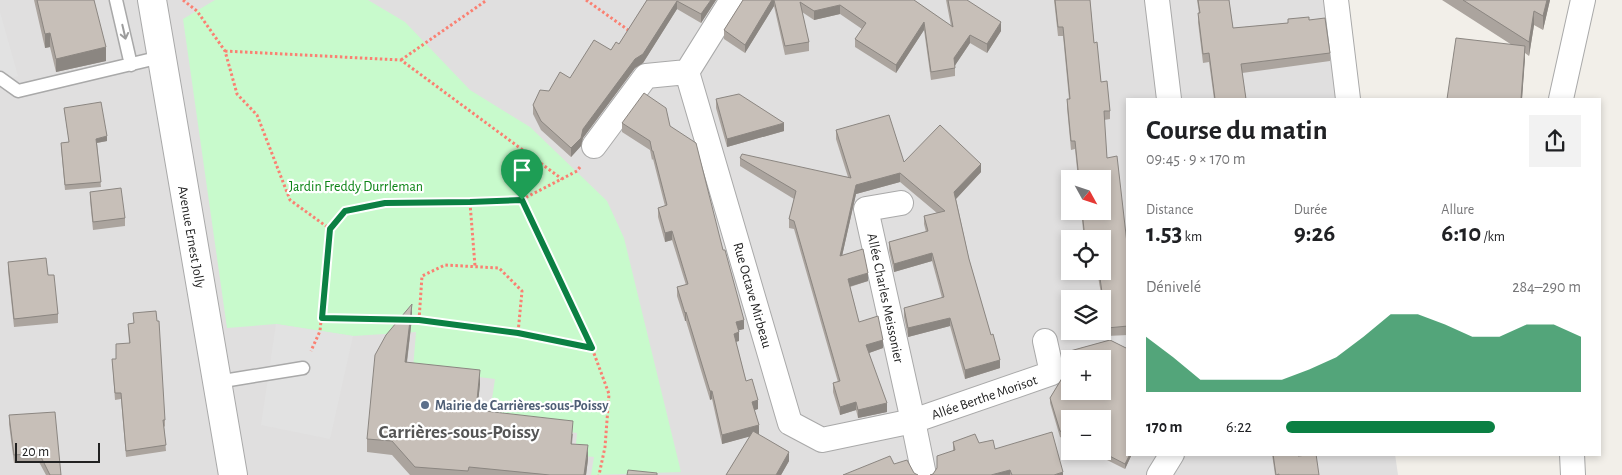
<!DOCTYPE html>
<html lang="fr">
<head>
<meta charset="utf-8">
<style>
  :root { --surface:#fff; --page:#f2f2f2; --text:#202124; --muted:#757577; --accent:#0b8043 }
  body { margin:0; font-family:"Alegreya Sans",sans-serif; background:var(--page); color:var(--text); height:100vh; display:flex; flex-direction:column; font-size:19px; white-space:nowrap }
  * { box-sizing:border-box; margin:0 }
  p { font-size:16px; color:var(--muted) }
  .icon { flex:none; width:28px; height:28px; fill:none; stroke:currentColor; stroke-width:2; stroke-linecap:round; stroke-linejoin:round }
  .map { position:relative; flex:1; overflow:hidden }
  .drawer { position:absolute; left:1126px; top:98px; width:475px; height:358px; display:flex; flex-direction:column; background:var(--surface); border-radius:0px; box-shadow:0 2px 8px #0003 }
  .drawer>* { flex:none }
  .needle { width:32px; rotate:130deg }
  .tools { position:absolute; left:1061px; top:170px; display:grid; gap:10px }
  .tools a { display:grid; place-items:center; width:50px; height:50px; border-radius:0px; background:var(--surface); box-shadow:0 2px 8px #0003; font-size:25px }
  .scale { position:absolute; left:15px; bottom:12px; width:85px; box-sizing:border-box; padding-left:5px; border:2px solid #222; border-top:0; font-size:14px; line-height:18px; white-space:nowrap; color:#222; -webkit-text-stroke:4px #fff; paint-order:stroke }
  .pin { position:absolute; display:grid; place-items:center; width:42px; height:42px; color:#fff; margin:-51px -21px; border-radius:50% 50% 50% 0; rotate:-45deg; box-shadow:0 0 5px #0007 }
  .pin .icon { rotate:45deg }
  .round { display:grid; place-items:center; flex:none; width:52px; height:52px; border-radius:0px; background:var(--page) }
  .summary { display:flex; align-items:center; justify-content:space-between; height:85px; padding:0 20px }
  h1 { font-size:28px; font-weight:700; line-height:38px }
  .figures { display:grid; grid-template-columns:repeat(3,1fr); gap:8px; height:85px; padding:5px 20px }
  .figures div { display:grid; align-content:center }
  .figures b { font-size:25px; font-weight:700 }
  .figures small { font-size:14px; font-weight:400 }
  .figures p { font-size:14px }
  .chart { height:140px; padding:10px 20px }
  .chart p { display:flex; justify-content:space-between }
  .chart svg { width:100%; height:90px; margin-top:5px; fill:var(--accent); opacity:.7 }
  ul { padding:0 20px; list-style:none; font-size:16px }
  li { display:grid; grid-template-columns:80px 60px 1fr; align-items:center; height:38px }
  li i { height:12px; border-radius:6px; background:var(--accent) }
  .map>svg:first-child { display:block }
</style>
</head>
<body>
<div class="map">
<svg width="1622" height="475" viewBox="0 0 1622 475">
  <rect width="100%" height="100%" fill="#f2efe9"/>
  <path fill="#e0dfdf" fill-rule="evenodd" d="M0,0h1340l10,99h-222v355h267l3,21h-1398zM1070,179h32v32h-32zM1070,239h32v32h-32zM1070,299h32v32h-32zM1070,359h32v32h-32zM1070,419h32v32h-32z"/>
  <path fill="#c8facc" d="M215,0h153l37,22 65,68 60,37 77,74 17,37 57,234 -90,3 3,-18 -19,-2 2,-22 -88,-14 6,-40 -82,-10 3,-37 -63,4 -77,-12 -49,4 -44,-309z"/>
  <path fill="#e2e2e2" d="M0,12l18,64 -18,6z
    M276,324l77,12 -23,103 -69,-14z"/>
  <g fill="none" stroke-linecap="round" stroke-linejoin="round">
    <g stroke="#a9a9a9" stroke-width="15">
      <path id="service" d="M116,0l15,65
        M0,78l18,13 143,-34
        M217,382l86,-14"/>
    </g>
    <g stroke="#a9a9a9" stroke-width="26">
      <path id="minor" d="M732,0l-45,72 103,351 32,17 91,-19 11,54
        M1157,0l12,99
        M1336,0l12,99
        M1561,99l22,-99
        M594,146l52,-70 41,-4
        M901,203l-35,6 47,212 139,-48 -7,-32
        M1572,454l1,21
        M1159,475l13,-21"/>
    </g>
    <g stroke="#a9a9a9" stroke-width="30">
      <path id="tertiary" d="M152,0l81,475"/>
    </g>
    <path stroke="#fa8072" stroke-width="3" stroke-dasharray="2.5 2.5" stroke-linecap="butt" d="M183,0l14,11 28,40 12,43 20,21 33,85 40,29 -10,102 -9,20
      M586,0l45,32
      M225,51l176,9 161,119
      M401,60l86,-60
      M580,167l-3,4 -56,29 71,148
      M470,203l5,63
      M330,229l15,-18 40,-8h85l51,-3
      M322,318l79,2
      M410,320l108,13 74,15 17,46 -4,53 -6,28
      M419,320l3,-44 23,-11 54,3 23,23 -4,42"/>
    <use href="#service" stroke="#fff" stroke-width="12"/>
    <use href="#minor" stroke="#fff" stroke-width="24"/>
    <use href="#tertiary" stroke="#fff" stroke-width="28"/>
  </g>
  <path fill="#aba49e" d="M34,0h60l12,61 -50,11 -6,-25 -5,1z
    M647,0h69l-15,23 -24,-14 -34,54 -8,5 -52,70 -2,8 -10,11 -30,-27 -8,-16v-9l16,-14 21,-13 49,-34z
    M743,0h171l37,26 -5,-26h21l34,31 -14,22 -17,-10 -15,22v11l-24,4 -7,-50 -28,43 -41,-26v-8l7,-10 -22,-15 -26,6 -12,-8 7,30v9l-24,4 -11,-49 -29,47 -21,-14v-9z
    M1054,0h36l4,43 7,39 9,29v8l-6,1 3,38 21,94v83l-21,1 -5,-31v-6l-5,-28h5v-32h-18l-3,-28h21v-32h-24l-3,-30 -4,1 -4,-42v-9h2l-6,-63h-5z
    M1197,0h32l4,28 55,-5 21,-3 21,33v8l-88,12 4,26h-32l-5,-37 -6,1 -5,-41 1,-9z
    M1442,0h108l-7,30 -9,-5 -5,31 -4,-3 -3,46h-75l65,-54z
    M716,99l68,32 -57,16 -11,-39z
    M64,108l43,33 -10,2 4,44 -36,3 -4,-43v-4l8,-1z
    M622,123l48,3 53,124 21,79 -6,1 1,11 -3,1 10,39 12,28 -4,1 5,24h-1l31,27 -8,14h-55l24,-39 -28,8 -10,-45 -2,1 -24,-79h-1l-8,-25v-9l9,-2 -14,-45 -7,2 -7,-25v-9l7,-2 -12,-47 -1,1 -2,-10 -28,-18z
    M836,130l68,32 77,10 -25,27 13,60 31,109 -35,11 -15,-53 -42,11 -4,-20v-9l38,-10 -10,-37 -38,11 -5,-22v-8l37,-10 -2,-8v-8l13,-3 -37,-31 -44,12 -14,62 26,25 -18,6 9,35 24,26 -14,5 18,59 -29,6 -2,-8 -16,5 -7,-23v-9l5,-1 -44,-153 -5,-1v-9l5,-20 -54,-33v-8l108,19 -12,-38z
    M90,192l35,26v8l-32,4 -3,-30z
    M8,262l50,52v9l-44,4 -6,-56z
    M133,313l32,107v6l-1,1 2,24 -40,6 -5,-58 -6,1 -3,-41h4l13,-16 -1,-19 6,-1z
    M412,318l-5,45 73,21 -3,26 96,24 -1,10 16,15 -2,16h-176l-18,-20 -25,-3v-13z
    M1110,340l18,9v105h4l-7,15 -36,-18h13v-32h-32v23l-10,-5 -10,-34v-5l20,-33v26h32v-32h-32v-8z
    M9,415l52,60h-15l-7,-13 -25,1 -5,-39z
    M953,442l26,1 16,6 68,26h-133l3,-1 20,-23z
    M1272,454h26v2l21,19h-44z"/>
  <path fill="#8b8681" d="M711,0h5l-15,23v-9z
    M772,0h2v6l-29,47v-8z
    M1547,0h3l-7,30v-14z
    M677,1v8l-34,54 -8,5 -52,70 -2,8 -10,11v-9l12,-19z
    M840,5v9l-26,6v-9z
    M1534,11v14l-5,31v-14z
    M924,22v8l-28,43v-8z
    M1001,22v9l-14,22v-9z
    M50,33v14l-5,1v-14z
    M970,35v8l-16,24v-9z
    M1525,46v13l-3,40h-1z
    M106,47v14l-50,11v-13z
    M784,123v8l-57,16v-8z
    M107,136v5l-11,2v-4z
    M981,164v8l-27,29v-9z
    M900,173v9l-44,12 -16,71v-9l16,-71z
    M672,231v9l-7,2v-9z
    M932,253v8l-38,11v-8z
    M868,273v8l-20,6v-8z
    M412,304v14l-7,58v-14z
    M686,312v9h-1v-8z
    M950,318v8l-42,11v-9z
    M744,320v9l-8,2v-9z
    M739,332v9l-5,1v-8z
    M883,340v8l-17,6v-9z
    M1000,360v8l-35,11v-9z
    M480,370v14l-4,40v-14z
    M710,391h2v8l-2,1z
    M758,400v9l-6,2v-9z
    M856,402v8l-16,5v-8z
    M887,403v9l-29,6v-8z
    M759,425v9l-37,10v-9z
    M588,445v14l-2,16h-2z
    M789,452v9l-8,14h-5z
    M1130,454h2l-7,15v-5z
    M1010,470v5h-19z
    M1063,472v3h-9z"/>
  <path fill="#c7bfb8" stroke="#8b8681" d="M37,0h57l12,47 -50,12 -6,-26 -5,1z
    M647,0h64l-10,14 -24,-13 -34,53 -8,5 -52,70 -2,9 -10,10 -30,-27 -8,-16 7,-15 9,1 11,-19 10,6 24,-38 17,10 5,-8 3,2z
    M743,0h29l-27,45 -21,-15z
    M774,0h140l39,27 -5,-27h19l34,22 -14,22 -17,-9 -16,23 1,10 -24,4 -7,-50 -28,43 -41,-26 11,-16 -26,-18 -26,6 -14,-9 9,40 -24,4z
    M1055,0h35l4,43 3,-1 4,40 6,-1 3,30h-6l3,47 10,-2 11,96v74l-21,2 -8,-57h3v-32h-17l-3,-28h20v-32h-23l-4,-38h-4l-4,-42h3l-7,-72h-5z
    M1198,0h31l4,28 55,-5v-4l21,-2v3l16,-2 5,35 -89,11 5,35h-31l-6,-46 -6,1 -5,-41h2z
    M1463,0h84l-4,16 -9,-5 -5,31z
    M1456,38l69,8 -4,53h-74z
    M644,93l22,15 4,18 26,17 27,107h2l19,70 -8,2 3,10 -5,2 12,47 6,-2 6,21 -6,2 7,23 -37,10 -10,-44h-2l-24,-79 -1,1 -8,-26 11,-3 -16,-53 -7,2 -7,-25 9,-3 -14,-54h-1l-2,-10 -28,-18z
    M739,94l45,29 -57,16 -11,-40z
    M101,102l6,34 -11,3 5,43 -36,3 -4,-42 8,-1 -5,-34z
    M889,115l15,47 36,-37 41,39 -27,28 15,67 22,76 2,-1 7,26 -35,10 -15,-52 -42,10 -4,-20 40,-11 -12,-44 -38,11 -5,-22 39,-11 -4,-15 21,-5 -45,-38 -44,12 -16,71 23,-7 5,24 -20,6 11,43 19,-6 5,24 -17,5 21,58 -29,7 -2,-8 -16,5 -7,-24 7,-2 -46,-160 -5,-2 7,-28 -56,-33 2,-4 109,24 -15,-48z
    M121,188l4,30 -32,4 -3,-30z
    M46,258l2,17h6l4,39 -44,5 -6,-57z
    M412,304l-7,58 75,8 -4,40 97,11 -2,23 17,1 -4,30h-34l-81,-8 -1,4 -53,-4 -23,-26 -25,-2 8,-84 11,-20z
    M156,311l1,10h2l6,99h-2l3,25 -40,6 -5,-58h-6l-3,-34h4v-15l14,-1 -2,-19 6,-1 -1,-10z
    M1110,340l18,9v105h2l-5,10 -25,-13h2v-32h-32v17l-10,-5 -10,-33 20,-33v26h32v-32h-30l-2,-8z
    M55,412l6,63h-11l-11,-22 -25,2 -5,-40z
    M753,431l36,21 -13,23h-50z
    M1052,432l11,40 -9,3h-42l-2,-5 -19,5h-61l3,-1 4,-6v-12l18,-6 -2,-8 22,-8 4,9 14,-3 2,9z
    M1273,454h25v2l18,-2 3,21h-40v-1l-3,1z
    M890,456l4,8 13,-4 7,13 4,2h-75z
    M628,470l29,3v2h-30z"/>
  <defs><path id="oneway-shaft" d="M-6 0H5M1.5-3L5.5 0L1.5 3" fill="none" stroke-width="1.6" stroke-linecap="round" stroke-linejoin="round" transform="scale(1.25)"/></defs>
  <use stroke="#9c9c9c" href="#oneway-shaft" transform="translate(124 32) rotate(77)"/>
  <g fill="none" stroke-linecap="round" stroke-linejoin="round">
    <g stroke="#fff" stroke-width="10">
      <path id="route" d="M522,200l70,148 -74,-15 -99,-13 -97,-2 8,-89 15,-18 40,-8 85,-1z"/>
    </g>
    <use href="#route" stroke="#0b8043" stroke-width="6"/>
  </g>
  <circle fill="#5c6f8a" stroke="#fff" stroke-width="2" cx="425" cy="405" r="5"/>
  <g text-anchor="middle" stroke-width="4.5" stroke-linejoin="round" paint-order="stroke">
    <g font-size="14" fill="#0c8416" stroke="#fff">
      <text x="356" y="191">Jardin Freddy Durrleman</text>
    </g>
    <g font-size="14" fill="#222" stroke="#fff">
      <text transform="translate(192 237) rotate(80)" y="5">Avenue Ernest Jolly</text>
      <text transform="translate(753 295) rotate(74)" y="5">Rue Octave Mirbeau</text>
      <text transform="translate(886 298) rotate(78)" y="5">Allée Charles Meissonier</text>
      <text transform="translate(984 397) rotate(-19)" y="5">Allée Berthe Morisot</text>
    </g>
    <g font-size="14" font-weight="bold" fill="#4e5e75" stroke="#fff" text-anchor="start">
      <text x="435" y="410">Mairie de Carrières-sous-Poissy</text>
    </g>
    <g font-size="19" font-weight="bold" fill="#555" stroke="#fff">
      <text x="459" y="438">Carrières-sous-Poissy</text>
    </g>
  </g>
</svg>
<div class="tools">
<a><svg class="needle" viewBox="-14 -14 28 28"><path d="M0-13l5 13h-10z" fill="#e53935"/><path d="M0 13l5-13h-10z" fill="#757577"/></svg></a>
<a><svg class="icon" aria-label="locate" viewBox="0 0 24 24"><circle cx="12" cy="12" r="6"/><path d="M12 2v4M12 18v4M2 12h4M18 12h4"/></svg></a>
<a><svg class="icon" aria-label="layers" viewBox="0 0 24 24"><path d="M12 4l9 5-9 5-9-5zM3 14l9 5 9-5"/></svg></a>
<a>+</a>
<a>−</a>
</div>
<div class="scale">20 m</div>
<div class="pin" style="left:522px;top:200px;background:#1e9e55"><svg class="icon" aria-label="arrive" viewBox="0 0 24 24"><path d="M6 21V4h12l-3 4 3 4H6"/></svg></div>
<section class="drawer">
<div class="summary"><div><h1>Course du matin</h1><p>09:45 · 9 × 170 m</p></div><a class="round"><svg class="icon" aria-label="share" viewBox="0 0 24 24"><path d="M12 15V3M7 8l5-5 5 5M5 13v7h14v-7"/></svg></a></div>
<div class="figures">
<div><p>Distance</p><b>1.53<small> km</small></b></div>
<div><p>Durée</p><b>9:26</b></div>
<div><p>Allure</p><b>6:10<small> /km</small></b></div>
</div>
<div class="chart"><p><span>Dénivelé</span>284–290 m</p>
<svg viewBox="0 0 160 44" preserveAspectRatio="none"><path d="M0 44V17L10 27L20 38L30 38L40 38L50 38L60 33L70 27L80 17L90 6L100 6L110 11L120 17L130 17L140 11L150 11L160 17V44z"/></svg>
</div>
<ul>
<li><b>170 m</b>6:22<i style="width:71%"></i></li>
</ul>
</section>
</div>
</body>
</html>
